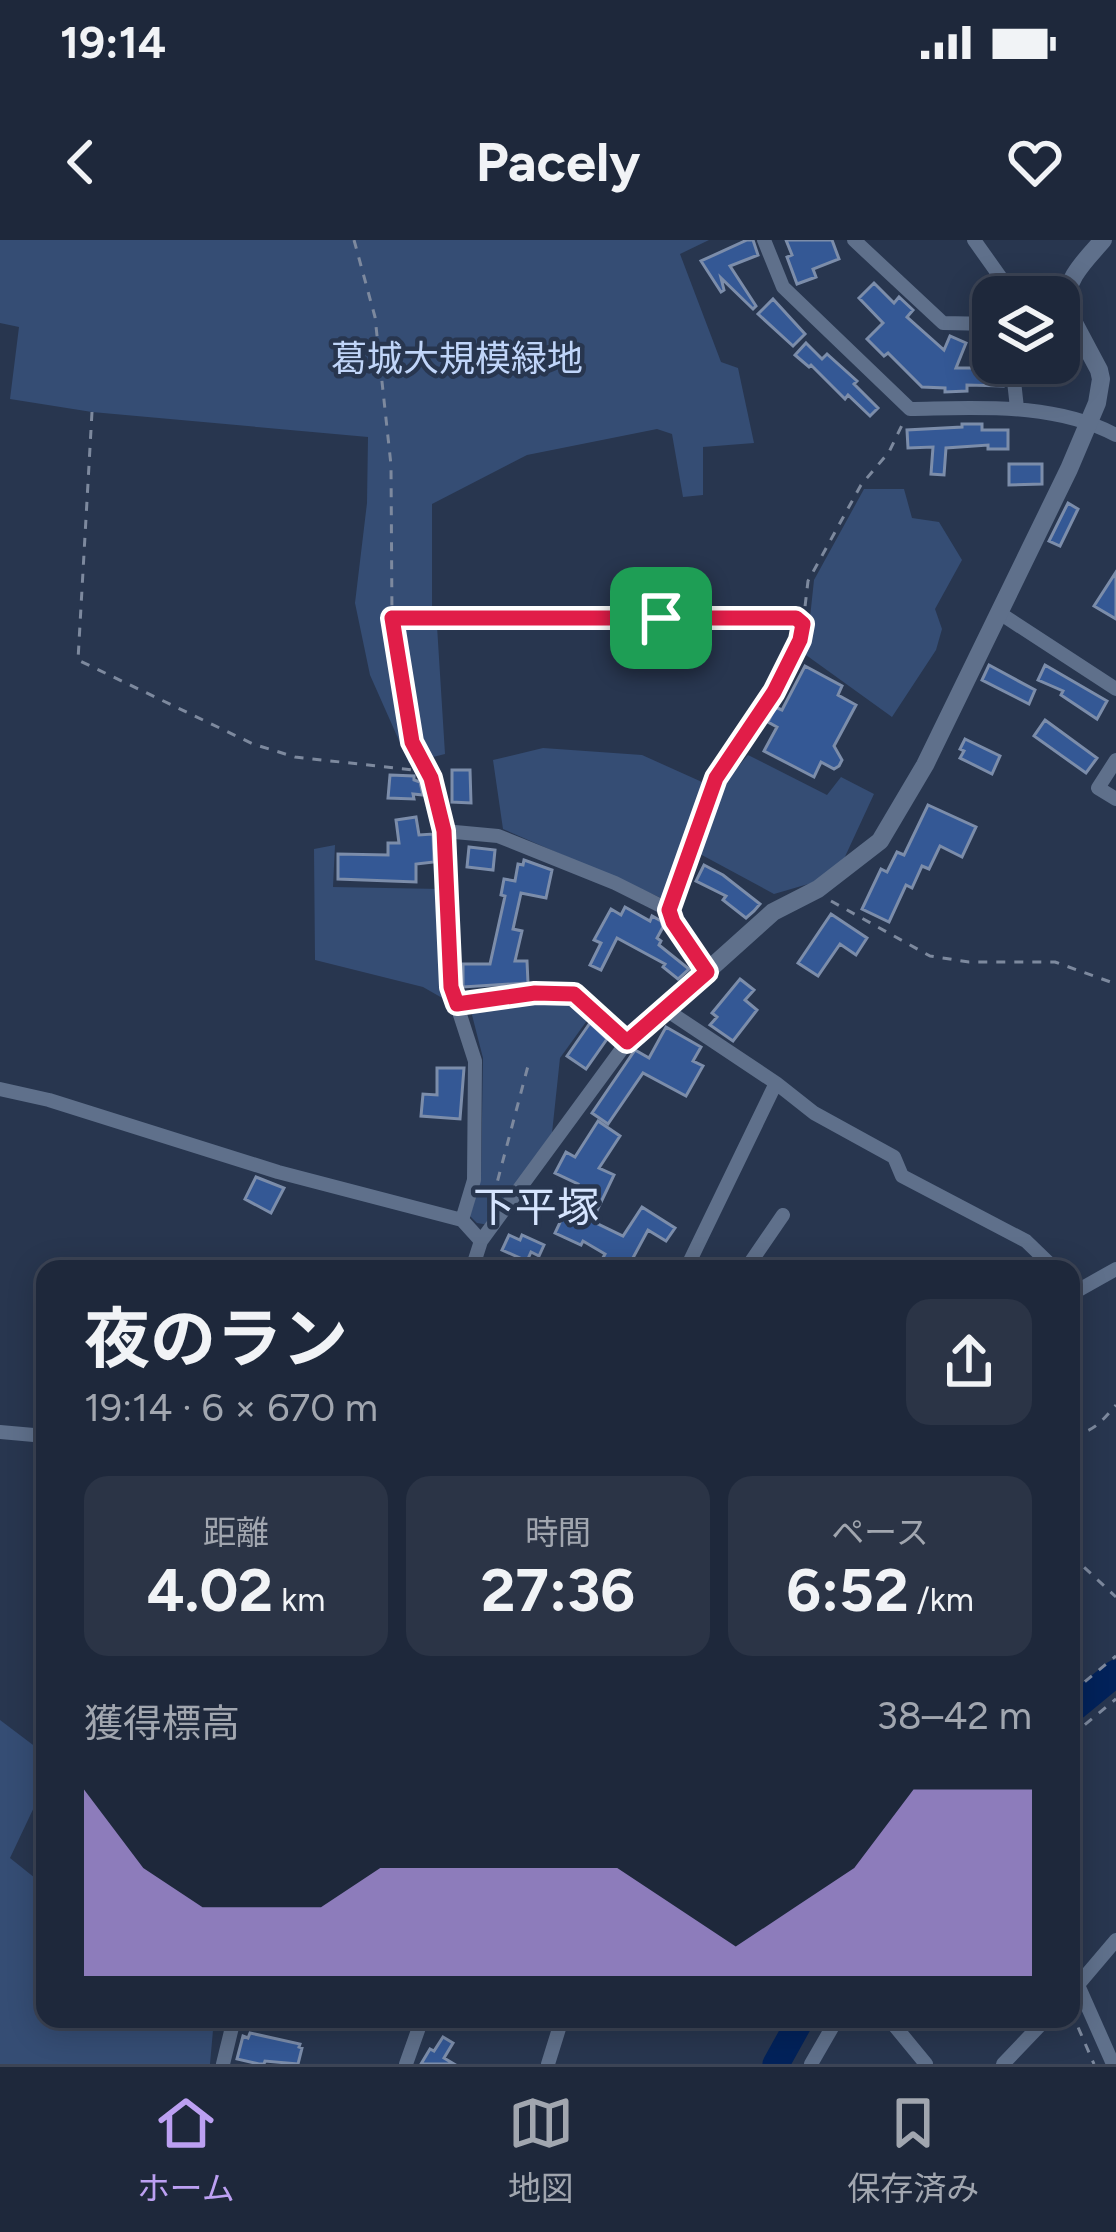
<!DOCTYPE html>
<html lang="ja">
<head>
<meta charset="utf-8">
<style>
  :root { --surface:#1e283b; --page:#2b3446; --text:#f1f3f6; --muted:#a1a6af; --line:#3c4455; --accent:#bca0f2 }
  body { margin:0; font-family:Figtree,"Noto Sans JP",sans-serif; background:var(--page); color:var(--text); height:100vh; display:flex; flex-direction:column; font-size:45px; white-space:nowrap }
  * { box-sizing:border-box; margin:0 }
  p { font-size:39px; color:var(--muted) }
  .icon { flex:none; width:66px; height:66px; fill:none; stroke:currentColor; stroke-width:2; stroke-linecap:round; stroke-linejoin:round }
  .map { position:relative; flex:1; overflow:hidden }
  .panel { position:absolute; left:36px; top:1020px; width:1044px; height:768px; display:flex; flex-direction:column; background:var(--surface); border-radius:24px; box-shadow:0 6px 30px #0003,0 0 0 3px var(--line) }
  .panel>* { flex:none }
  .buttons { position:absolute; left:972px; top:36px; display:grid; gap:24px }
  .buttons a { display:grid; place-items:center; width:108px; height:108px; border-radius:24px; background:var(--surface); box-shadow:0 6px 30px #0003,0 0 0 3px var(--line); font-size:60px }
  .pin { position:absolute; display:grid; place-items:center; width:102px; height:102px; color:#fff; margin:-51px; border-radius:24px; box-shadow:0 6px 18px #0006 }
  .round { display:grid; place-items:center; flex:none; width:126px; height:126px; border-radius:24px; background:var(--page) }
  .head { display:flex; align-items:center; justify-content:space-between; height:204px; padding:0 48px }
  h1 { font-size:66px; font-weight:700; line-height:90px }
  .metrics { display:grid; grid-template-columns:repeat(3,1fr); gap:18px; height:204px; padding:12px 48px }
  .metrics div { display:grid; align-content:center; border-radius:24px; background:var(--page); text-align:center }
  .metrics b { font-size:60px; font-weight:700 }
  .metrics small { font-size:33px; font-weight:400 }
  .metrics p { font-size:33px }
  .chart { height:336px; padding:24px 48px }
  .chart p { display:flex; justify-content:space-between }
  .chart svg { width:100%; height:216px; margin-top:12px; fill:var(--accent); opacity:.7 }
  .status { display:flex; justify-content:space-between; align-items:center; height:84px; padding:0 60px; background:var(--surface); direction:ltr }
  .status svg { height:33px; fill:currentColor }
  header { display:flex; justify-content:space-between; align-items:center; height:156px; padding:0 48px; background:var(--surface); font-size:54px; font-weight:700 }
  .tabs { display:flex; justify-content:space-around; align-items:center; height:168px; border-top:3px solid var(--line); background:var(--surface); font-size:33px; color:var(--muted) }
  .tabs a { display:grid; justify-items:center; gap:6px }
  .tabs .active { color:var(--accent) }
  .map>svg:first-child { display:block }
</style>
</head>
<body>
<div class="status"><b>19:14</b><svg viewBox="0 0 49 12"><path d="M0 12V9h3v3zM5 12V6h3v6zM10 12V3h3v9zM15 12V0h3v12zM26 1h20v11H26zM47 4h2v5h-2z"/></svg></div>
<header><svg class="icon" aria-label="back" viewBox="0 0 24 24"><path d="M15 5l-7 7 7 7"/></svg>Pacely<svg class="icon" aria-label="heart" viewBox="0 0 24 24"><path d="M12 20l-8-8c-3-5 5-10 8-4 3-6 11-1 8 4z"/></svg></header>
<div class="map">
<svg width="1116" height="1824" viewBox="0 0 1116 1824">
  <rect width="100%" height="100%" fill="#28364f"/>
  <path fill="#354d74" d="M0,0h709l-29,14 41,108 17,6 16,75 -51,4v48l-20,2 -11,-63 -15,-5 -130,26 -95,49v105l5,17 8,128 -36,9 -39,-88 -15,-72 12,-100 1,-66 -276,-25 -82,-13 9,-72 -19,-4z
    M864,249h40l8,29 27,4 23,38 -27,49 7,20 -6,21 -44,67 -86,-62 8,-75z
    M543,508l99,7 60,27 -36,118 -163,-71 -10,-69z
    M748,515l79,40 14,-18 33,17 -31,67 -21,19 -48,14 -74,-40 26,-73z
    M335,605l-2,42 108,2 9,109 -6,1 -21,-12 -108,-27 -1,-111z
    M534,760l41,4 16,11 -31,43 -8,75 -63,92 -12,-2 -7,-7 11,-38 2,-120 -12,-47z
    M0,1480l45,34v30l-35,74 35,28v133h169l-4,45h-210z"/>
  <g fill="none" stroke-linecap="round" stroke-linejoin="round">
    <path stroke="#02225a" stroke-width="27" d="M1071,1470l45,-37
      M776,1824l25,-45"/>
  </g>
  <path fill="#345895" stroke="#7c8daa" stroke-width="3" d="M747,0h6l5,15 -28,11 26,40 -3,3 -32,-31 3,12 -3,2 -20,-31z
    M786,0h46l7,19 -26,10 3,8 -19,7 -10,-27 5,-2z
    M874,43l20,20 5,-6 14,13 -6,7 37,33 6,-14 16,7 -10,25h45l2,18 -36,-1v6l-22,1v-4l-23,-1 -34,-34 -4,3 -17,-17 16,-16 -24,-25z
    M773,59l32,35 -12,12 -35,-32z
    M806,103l16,16 5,-5 30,27 -3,3 24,24 -8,8 -22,-21 -3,4 -34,-34 -2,2 -14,-12z
    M1051,124l2,18 -25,2 -2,-18z
    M962,184h20v6h26v19h-20v-4l-42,3 -2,27 -13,-1 2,-27 -25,1 -1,-18 55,-3z
    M1009,224h33v20l-33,1z
    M1068,263l10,6 -18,37 -11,-5z
    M1116,332v47l-22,-13z
    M989,425l46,25 -6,14 -47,-24z
    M1045,425l62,36 -10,18 -36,-24 2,-4 -25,-11z
    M805,426l37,20 -4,9 18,10 -22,41 8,14 -3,6 -5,3 -13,-7 -7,15 -50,-26 13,-24 -9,-5 7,-15 7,3z
    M1045,480l52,38 -11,15 -52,-37z
    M965,499l35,17 -8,18 -32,-16 4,-7 -4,-2z
    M452,530h18l1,33 -19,-1z
    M390,535l24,1v4l6,2 3,13 -10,-1 1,5 -26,-1z
    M928,565l48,22 -14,30 -22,-11 -11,23 -7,-3 -10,22 -6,-3 -17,37 -27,-13 19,-40 6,3 10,-20 7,3z
    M416,577l3,18 14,-1 1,28 -18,2v18l-78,-3v-25l50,1v-12h11l-3,-23z
    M469,607l26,3 -2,20 -26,-3z
    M524,620l28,10 -6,28 -25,-5 -8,36 9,2 -7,30h12l1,22 -65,4v-23h27l15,-68 -4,-1 3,-16 11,2 3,-17 5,1z
    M704,625l19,10 37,29 -6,7 -8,7 -23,-18 3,-4 -30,-15z
    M625,667l25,14 2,-5 9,5 2,6 -6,11 4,3 -2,4 30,24 -11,10 -15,-12 2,-3 -48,-26 -16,32 -11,-5 11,-22 -7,-3 17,-31 10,6z
    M831,674l36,24 -11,17 -16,-11 -22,32 -20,-13z
    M740,739l14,11 -9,10 12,10 -24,31 -23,-16 7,-8 -5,-4z
    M590,783l17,16 -21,30 -19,-13z
    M666,787l35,20 -8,14 10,5 -17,30 -43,-23 -35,51 -16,-11 43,-63 14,8z
    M437,828h27l-4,51 -39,-3 2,-22 14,1z
    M598,881l22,15 -21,32 15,7 -22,46 31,15 19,-29 33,21 -9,13 -18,-11 -21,39h-20l-8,-4 6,-11 -22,-13 -2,4 -26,-12 23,-49 -23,-11 11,-21 9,5z
    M256,937l28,11 -13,25 -26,-14z
    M509,995l11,5 2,-5 22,10 -5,11 -8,-4 -4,9 -25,-11z
    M250,1793l50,11 -1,3 3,1 -4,16 -33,-3 -1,3h-5l-22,-5 6,-23 5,2z
    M443,1797l10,6 -9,15 10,6h-33l9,-15 4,2z"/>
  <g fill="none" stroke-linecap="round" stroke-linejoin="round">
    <path stroke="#7d899e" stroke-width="3" stroke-dasharray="9 9" stroke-linecap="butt" d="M354,0l21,77 16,148 1,153 24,131
      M1016,40l38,5
      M92,172l-14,248 175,84 42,13 118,13
      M392,378h404l7,6 -3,17 -26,51 -58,86 -42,119
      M803,384l5,-43 53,-96 28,-33 15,-31
      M831,661l99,55 39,6h86l61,22
      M493,958l35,-132
      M1071,1195c22,-2 31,-14 45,-30
      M1071,1315l45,42
      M1071,1453l45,-37
      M1071,1496l45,-37
      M1071,1771l23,53"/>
    <path stroke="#5f708b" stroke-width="14" d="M764,0l19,47 127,122c70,-1 143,-7 206,26
      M854,0l89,83 50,1
      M974,0l27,38 3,19
      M1012,123l5,45
      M998,372l118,77
      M1116,520l-18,28 18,11
      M422,521l9,17 13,53 7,156 24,74 -1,119 -12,40 19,21
      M444,591l54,5 117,47 54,27 4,12 34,50
      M457,764l78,-11 39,1 53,48
      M0,849l49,11 229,72 184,48
      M472,1029l9,-28 146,-199 38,-33 111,74 38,30 80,44 8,19 124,65 29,28
      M691,1029l-4,-2 89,-184
      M746,1029l37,-54
      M843,1029l4,-5
      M1071,1057l6,-6 39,-22
      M0,1192l45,4
      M1078,1745l35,79
      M1071,1753l45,-53
      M889,1779l37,45
      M223,1824l11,-45
      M406,1824l16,-45
      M548,1824l14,-45
      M811,1824l26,-45
      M1003,1824l43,-45"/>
    <path stroke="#5f708b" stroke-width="18" d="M665,769l108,-97 45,-23 62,-48 45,-76 144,-296 28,-66 4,-24 -2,-9 -33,-62c-1,-30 19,-47 37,-68"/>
  </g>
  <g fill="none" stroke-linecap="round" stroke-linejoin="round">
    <g stroke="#fff" stroke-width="24">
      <path id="route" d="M392,378h404l7,6 -3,16 -26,52 -58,86 -47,132 4,12 34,50 -80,70 -53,-48 -39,-1 -78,11 -6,-17 -7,-156 -13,-53 -19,-36z"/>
    </g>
    <use href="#route" stroke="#e11d48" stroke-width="15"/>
  </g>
  <g text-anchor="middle" stroke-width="9" stroke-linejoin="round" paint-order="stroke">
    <g font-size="36" fill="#c0d5f9" stroke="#28364f">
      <text x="457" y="131">葛城大規模緑地</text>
    </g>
    <g font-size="42" fill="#d5e4fe" stroke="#28364f">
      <text x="536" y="982">下平塚</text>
    </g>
  </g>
</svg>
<div class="buttons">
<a><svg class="icon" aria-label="layers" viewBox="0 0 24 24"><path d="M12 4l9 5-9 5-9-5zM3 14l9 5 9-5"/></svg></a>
</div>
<div class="pin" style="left:661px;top:378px;background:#1e9e55"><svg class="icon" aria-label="arrive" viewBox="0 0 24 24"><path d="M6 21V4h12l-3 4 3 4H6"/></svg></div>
<section class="panel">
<div class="head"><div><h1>夜のラン</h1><p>19:14 · 6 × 670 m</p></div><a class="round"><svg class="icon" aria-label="share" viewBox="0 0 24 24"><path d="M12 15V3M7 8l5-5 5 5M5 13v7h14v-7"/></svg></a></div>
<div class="metrics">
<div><p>距離</p><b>4.02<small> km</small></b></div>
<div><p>時間</p><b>27:36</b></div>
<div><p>ペース</p><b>6:52<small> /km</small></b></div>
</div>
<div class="chart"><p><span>獲得標高</span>38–42 m</p>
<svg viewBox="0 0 160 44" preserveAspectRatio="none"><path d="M0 44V6L10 22L20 30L30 30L40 30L50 22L60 22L70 22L80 22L90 22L100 30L110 38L120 30L130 22L140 6L150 6L160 6V44z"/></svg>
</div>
</section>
</div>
<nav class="tabs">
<a class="active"><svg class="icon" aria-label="home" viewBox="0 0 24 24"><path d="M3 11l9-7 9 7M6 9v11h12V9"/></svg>ホーム</a>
<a><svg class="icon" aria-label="map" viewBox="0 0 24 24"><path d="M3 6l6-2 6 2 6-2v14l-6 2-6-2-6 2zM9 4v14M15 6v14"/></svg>地図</a>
<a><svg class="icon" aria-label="saved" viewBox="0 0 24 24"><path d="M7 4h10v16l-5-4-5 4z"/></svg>保存済み</a>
</nav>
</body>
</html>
